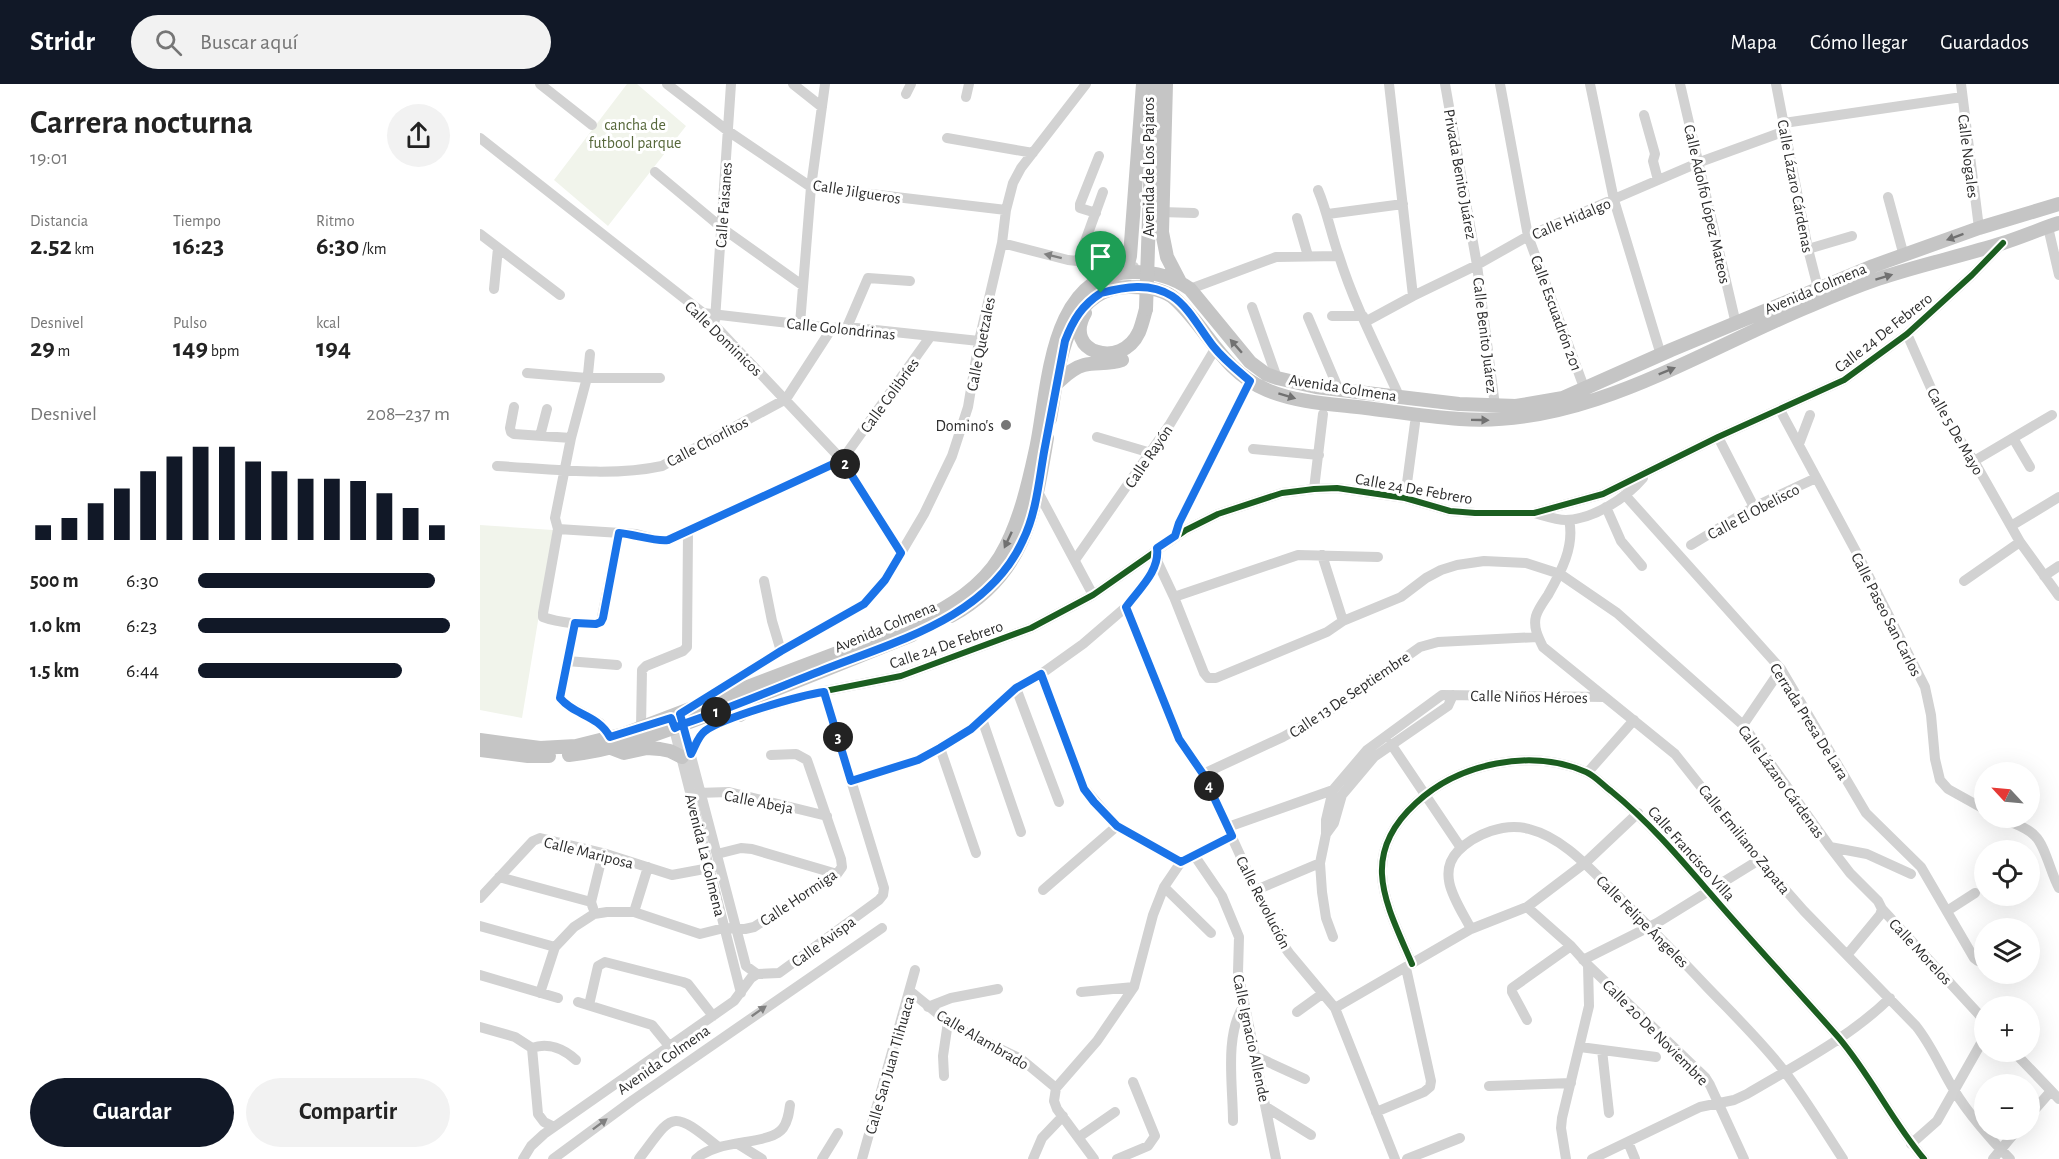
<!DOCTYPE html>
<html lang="es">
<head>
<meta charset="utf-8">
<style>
  :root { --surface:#fff; --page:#f2f2f2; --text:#222; --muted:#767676; --accent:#111827 }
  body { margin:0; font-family:"Alegreya Sans",sans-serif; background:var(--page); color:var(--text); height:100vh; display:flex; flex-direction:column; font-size:22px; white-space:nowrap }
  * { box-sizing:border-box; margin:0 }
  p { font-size:20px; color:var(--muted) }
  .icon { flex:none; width:33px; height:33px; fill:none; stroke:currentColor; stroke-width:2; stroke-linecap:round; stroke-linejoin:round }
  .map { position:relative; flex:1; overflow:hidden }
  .panel { display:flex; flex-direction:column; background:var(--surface); width:480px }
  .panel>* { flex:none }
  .needle { width:39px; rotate:296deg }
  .buttons { position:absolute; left:1494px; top:678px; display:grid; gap:12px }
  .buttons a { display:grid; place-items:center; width:66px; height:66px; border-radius:50%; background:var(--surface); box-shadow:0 6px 24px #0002; font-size:30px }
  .pin { position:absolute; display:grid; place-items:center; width:51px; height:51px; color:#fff; margin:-62px -26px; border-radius:50% 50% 50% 0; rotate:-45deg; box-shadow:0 0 6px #0007 }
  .pin .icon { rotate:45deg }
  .km { position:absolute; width:30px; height:30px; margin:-15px; border-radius:50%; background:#222; color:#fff; font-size:16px; line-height:30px; text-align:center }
  .round { display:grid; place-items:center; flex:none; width:63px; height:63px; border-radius:32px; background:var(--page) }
  .headline { display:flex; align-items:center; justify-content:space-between; height:102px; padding:0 30px }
  h1 { font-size:33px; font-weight:700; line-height:45px }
  .metrics { display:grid; grid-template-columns:repeat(3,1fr); gap:9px; height:102px; padding:6px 30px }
  .metrics div { display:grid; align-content:center }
  .metrics b { font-size:26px; font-weight:700 }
  .metrics small { font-size:16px; font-weight:400 }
  .metrics p { font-size:16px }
  .chart { height:168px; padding:12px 30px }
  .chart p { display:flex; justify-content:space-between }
  .chart svg { width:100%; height:108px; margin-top:6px; stroke:var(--accent); stroke-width:6 }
  .action { display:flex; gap:12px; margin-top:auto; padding:12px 30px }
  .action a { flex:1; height:69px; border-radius:36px; background:var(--accent); color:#fff; font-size:24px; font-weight:700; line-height:69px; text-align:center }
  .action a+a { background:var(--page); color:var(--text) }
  ul { padding:0 30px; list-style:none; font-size:20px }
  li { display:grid; grid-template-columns:96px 72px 1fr; align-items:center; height:45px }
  li i { height:15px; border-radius:8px; background:var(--accent) }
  header { display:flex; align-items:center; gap:36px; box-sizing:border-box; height:84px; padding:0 30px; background:var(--accent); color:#fff }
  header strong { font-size:28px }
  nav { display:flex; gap:33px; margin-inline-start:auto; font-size:21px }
  .search { width:420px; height:54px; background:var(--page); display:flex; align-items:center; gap:15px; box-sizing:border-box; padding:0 21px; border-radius:33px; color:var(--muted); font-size:22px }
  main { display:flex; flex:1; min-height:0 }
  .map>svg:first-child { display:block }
</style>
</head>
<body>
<header>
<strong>Stridr</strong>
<div class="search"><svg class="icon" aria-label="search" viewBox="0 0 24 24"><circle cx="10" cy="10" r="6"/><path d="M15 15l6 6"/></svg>Buscar aquí</div>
<nav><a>Mapa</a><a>Cómo llegar</a><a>Guardados</a></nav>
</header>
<main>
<section class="panel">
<div class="headline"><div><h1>Carrera nocturna</h1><p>19:01</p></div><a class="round"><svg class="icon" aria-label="share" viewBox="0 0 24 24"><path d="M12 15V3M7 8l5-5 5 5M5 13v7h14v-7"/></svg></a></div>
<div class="metrics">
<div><p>Distancia</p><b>2.52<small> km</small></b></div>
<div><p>Tiempo</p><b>16:23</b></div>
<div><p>Ritmo</p><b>6:30<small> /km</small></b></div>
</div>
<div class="metrics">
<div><p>Desnivel</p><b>29<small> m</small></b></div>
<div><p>Pulso</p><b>149<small> bpm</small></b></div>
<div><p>kcal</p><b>194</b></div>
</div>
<div class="chart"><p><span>Desnivel</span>208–237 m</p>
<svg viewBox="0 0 160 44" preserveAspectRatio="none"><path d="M5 44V38M15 44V35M25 44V29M35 44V23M45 44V16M55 44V10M65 44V6M75 44V6M85 44V12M95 44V16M105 44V19M115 44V19M125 44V20M135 44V25M145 44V31M155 44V38"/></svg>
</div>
<ul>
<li><b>500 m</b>6:30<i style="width:94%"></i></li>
<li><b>1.0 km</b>6:23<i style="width:100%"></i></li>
<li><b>1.5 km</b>6:44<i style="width:81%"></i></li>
</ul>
<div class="action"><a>Guardar</a><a>Compartir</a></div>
</section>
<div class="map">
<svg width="1579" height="1075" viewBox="0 0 1579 1075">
  <rect width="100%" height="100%" fill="#fff"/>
  <path fill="#f1f4eb" d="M147,0h10l49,42 -78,100 -54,-46z
    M0,441l73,5 -31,188 -42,-8z"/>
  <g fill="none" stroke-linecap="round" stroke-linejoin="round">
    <path stroke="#d2d2d2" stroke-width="10" d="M60,0l52,41
      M187,0l61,47 83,56 195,23
      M313,0l29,23
      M909,0l24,212
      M965,0l32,181 18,141
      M1020,0l28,152 57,154
      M1110,0l24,116 47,155
      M1200,0l56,240
      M1296,0l32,165 10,39
      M1481,0l18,144
      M426,10l5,-10
      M486,13l3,-13
      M1164,31l11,39 -2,7 5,19
      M1304,39l178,-26
      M0,54l223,175 139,147 59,93
      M467,54l86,15
      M175,88l67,56 80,57
      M838,106c9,21 13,44 21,66 15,48 39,94 60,140
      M1408,113l16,59
      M681,128l33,1
      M616,129l-16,-5v-4l19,-48
      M848,130l75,-10
      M817,134l11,38
      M1568,143l11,48
      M0,150l80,61
      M522,159l66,17 66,7
      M1328,165l44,-13
      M598,177l25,-69
      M14,205l4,-41
      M710,205l86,-32 63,-1
      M772,223l25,71
      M223,229l129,15 15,-1 132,14
      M852,232h31
      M828,233l30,71
      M235,236l16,-236
      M885,238l48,-26 64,-31 51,-29 172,-74 85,-31
      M320,240l11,-137 14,-103
      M367,243l21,-49 42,3
      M1427,250l35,79 32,48 46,81 39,54
      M110,270l-2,20 -17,64 -16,80 3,11 -15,84v4c13,5 46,10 58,5l18,-89
      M47,289l60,5h73
      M34,323l-4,21 1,4 3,2 57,4
      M1300,326l79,147 66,130 6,28 4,44 5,21 8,9 36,20
      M60,352l7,-27
      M617,353l54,16
      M1238,353l36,70
      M1533,354l17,29
      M1319,360l11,-29
      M773,365l66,6
      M1494,377l78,-46
      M17,382c52,3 115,11 165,0l124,-67 46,-71
      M834,405l9,-75
      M558,408l55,103
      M1145,411l156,174 85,144 55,54 53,91 4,3 6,1
      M925,414l10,-75
      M1126,423l15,34 21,25
      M1054,429c11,3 22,7 32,7 28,-1 60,-22 77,-42
      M1089,436c6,26 -8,52 -21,75 -4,6 -10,14 -12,21 -3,11 2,21 7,31l132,107 84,106 45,51 112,115c16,20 25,43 38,64 13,22 38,51 56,69
      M1531,442l48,-29
      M78,445l78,5 26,7 6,-1 174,-80 88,-123
      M695,452l4,-13 71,-142
      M1211,461l63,-38 62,-29
      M842,471l21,66
      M595,476l95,-136 45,-75
      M678,479l16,34 30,76 4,5h8l111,-46 16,-11 58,-24 25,-19 15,-8 16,-5 27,-4 42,2 34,11 57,39 126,112 87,122 20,26 28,28 4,8 102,111
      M1564,492l15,-10
      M284,497l8,40 9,30
      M1484,497l56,-39
      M694,513l124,-42 80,2
      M646,523l53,132 24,35 74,162 12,17 46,55 60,151
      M95,539l-15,75 3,4 37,21 10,14
      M87,577l50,4
      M561,590l43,114 33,38 64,36
      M536,604l43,114
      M227,614l74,-47 83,-47 21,-24 39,-66 28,-58 16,-49 11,-66 23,-98 4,-33 7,-27 8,-15 65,-84
      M201,634l65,248 11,8
      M502,635l39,113
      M192,637l69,272
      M1263,641l38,-56
      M161,643l1,-57 4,-4 37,-15 4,-4 1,-115
      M911,660l70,104
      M460,664l36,105
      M211,670l10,-20 6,-5 33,-14 75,-22 86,-17 130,-48 62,-33 93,-65 32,-16 64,-21 32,-4 23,-1 68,10 45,13 25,2h59l69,-19 115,-57 126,-57 63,-46 65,-59 30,-31
      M1108,688l46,-52
      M723,690l80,-37 51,-29 86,-61 18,-5 99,-5
      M371,697l67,-21 53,-31 45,-41 25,-14 42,-30 43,-37 27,-36 5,-13
      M217,709l32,-1 98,24
      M1521,734c11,5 26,9 34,18 10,9 16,38 24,52
      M748,743l105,-37
      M846,750l8,-11 8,-28 32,-38 74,-51 5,-11
      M1350,763l37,7 44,20
      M237,770l24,-6 11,1 85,25
      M714,771l28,41 17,41 -1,35 38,187
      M709,774l43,-22
      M168,783l-14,45 66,22 24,-6 21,1 9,-2 83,-53 5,-7 -1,-8 -34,-99 -11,-6 -25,1
      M19,793l92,25
      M684,803l47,46
      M563,806l74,-64
      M776,806l64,-27
      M0,814l53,-57 7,-3 63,15 69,22 43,-8
      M1047,823l44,39 17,19 117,112 5,8 34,74
      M113,824l-2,-6 12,-49
      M1467,827l28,-18
      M0,842l75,21
      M991,845c-12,-24 -36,-54 -13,-78 17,-17 47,-29 71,-22 35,9 61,40 87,65 31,30 62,62 92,94 26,27 54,54 77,84 21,28 39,58 58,87
      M853,853l-7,-19 -4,-26 -2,-29 6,-29v-14l7,-30 34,-40 75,-55 163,2
      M1367,871l33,-40 2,-6
      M1103,876l74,-37 102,-63
      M932,880c-26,-61 -54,-108 4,-161 43,-40 115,-55 170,-31 9,4 17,13 25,19 37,30 67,65 98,101 42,49 87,97 130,146 32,38 53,83 85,121
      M277,890l22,-1 100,-73 4,-5 1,-7 -60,-196
      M0,891l78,23
      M430,907l38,31 17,10 56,27 35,29
      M601,908l53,-5
      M60,909l15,-46 19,-20 20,-13 13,-2h27
      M98,918l74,23 18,22
      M109,921l9,-39 7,-4 78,20 5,2 25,32
      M448,923l23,-9 47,-9
      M855,924l136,-79 56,-22 58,-44 53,-50
      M817,928l25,-18
      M1047,936l-15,-28v-4l59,-42
      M0,943l35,10 17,11 6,66 6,8 10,5
      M1100,963l76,10
      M52,964c16,-6 32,1 44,12
      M1122,966l7,63
      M1534,968l45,47
      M775,972l50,23
      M464,992l-1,-20 5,-34
      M1009,1002l82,-3
      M786,1023l45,28
      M896,1028l48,-20 6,-5 1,-6 -25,-113
      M1550,1031l21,-24
      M753,1037c0,-35 -9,-86 11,-116
      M599,1053l36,-25
      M1148,1058l7,17
      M258,1060l24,15
      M1431,1060l26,-23 47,-83
      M43,1075l8,-13 13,-12 190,-133 17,-23 6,-4
      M73,1075l80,-59 249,-172
      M159,1075c34,-45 31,-51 78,-13
      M216,1075c22,-21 74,-13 87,-31 5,-7 6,-15 7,-23
      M342,1075l16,-26
      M382,1075l53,-189
      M553,1075l9,-21 21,-22
      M614,1075l-37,-50 -3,-8 2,-13 41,-47 37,-54 19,-72 11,-28 17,-25
      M637,1075l31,-13 7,-10 -22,-54
      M927,1075l53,-21
      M1086,1075l-5,-31 1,-10 27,-112 -1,-41
      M1112,1075l108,-52 34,-7 13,-6c49,-29 102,-56 143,-96
      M1513,1075l24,-29"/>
    <path stroke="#c5c5c5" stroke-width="14" d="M686,0l-4,148 5,25 13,25
      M673,12v-12
      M646,188l4,-16 13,-172
      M605,229c-23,39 36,58 54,19 3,-7 5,-16 7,-23
      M576,300c8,-7 16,-16 28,-19 12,-3 25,0 38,-5
      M570,335c9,-49 13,-134 81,-132 15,0 33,2 44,12 33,30 47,72 92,91 31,13 66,14 99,18 31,4 63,9 94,11 126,9 239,-68 352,-114 21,-9 43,-18 66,-26 41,-14 84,-23 125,-36 19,-6 37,-14 56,-20
      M471,532c74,-41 83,-101 96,-178
      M260,631l20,-15
      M0,656l60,8 36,-2 48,-12 295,-112c31,-16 62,-34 81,-65 19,-32 28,-71 36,-108 13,-59 12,-179 99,-177 21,0 38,5 55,17l60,73 16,12 11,4 39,9 143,17 57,2 47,-8 108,-48 202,-84 106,-38 80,-24
      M131,664l13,5 23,-5 13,1 10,2 12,6
      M0,666l48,6h21
      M89,671c48,-5 94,-23 139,-40 69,-25 136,-53 204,-80"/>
    <path stroke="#c5c5c5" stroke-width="14" d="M666,225l7,-213"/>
    <g stroke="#fff" stroke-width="10">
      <path id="cycleway" d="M211,670l10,-20 6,-5 33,-14 75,-22 86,-17 130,-48 62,-33 93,-65 32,-16 64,-21 32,-4 23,-1 68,10 45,13 25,2h59l69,-19 115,-57 126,-57 63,-46 65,-59 31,-32
        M932,880c-26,-61 -54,-108 4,-161 43,-40 115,-55 170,-31 9,4 17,13 25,19 37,30 67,65 98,101 42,49 87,97 130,146 32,38 53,83 85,121"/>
    </g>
    <use href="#cycleway" stroke="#1b5e20" stroke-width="6"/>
  </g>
  <defs><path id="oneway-solid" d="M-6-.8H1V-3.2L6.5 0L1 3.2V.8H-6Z" transform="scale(1.5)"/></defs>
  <g fill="#717171">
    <use href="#oneway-solid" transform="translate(1475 153) rotate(160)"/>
    <use href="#oneway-solid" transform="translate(1404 193) rotate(-17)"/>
    <use href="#oneway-solid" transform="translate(756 262) rotate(-131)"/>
    <use href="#oneway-solid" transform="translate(1187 287) rotate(-22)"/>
    <use href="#oneway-solid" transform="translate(807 312) rotate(17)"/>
    <use href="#oneway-solid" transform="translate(1000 336) rotate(1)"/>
    <use href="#oneway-solid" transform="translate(528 456) rotate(115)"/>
  </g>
  <g fill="#808080">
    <use href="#oneway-solid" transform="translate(573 172) rotate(-166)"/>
    <use href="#oneway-solid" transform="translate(279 927) rotate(-35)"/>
    <use href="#oneway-solid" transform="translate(120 1040) rotate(-37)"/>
  </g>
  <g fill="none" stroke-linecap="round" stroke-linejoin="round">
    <g stroke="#fff" stroke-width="12">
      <path id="route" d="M621,209c-19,12 -28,27 -36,48 -7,37 -14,74 -21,111 -5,29 -8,62 -21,88 -35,78 -127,101 -200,130 -46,18 -92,38 -140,54l-8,4 -4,-10 -61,19c-13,-23 -35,-21 -50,-39l15,-75 21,1 5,-2 2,-4 16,-85c15,1 37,9 49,7l174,-80 59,93 -16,27 -21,24 -83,47 -101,63 11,40c4,-7 7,-18 14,-23 17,-13 96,-36 119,-39l27,89 67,-21 22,-12 31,-19 45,-41 25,-14 43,115 10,13 23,24 64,36 51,-26 -29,-62 -24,-35 -53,-132c13,-18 34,-36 31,-59l18,-12 4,-13 71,-142c-13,-11 -26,-21 -37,-35 -12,-15 -24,-39 -41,-50 -22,-14 -48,-9 -71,-3"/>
    </g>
    <use href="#route" stroke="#1a73e8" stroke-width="8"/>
  </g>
  <circle fill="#767676" stroke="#fff" stroke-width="2" cx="526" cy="341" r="6"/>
  <g text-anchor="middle" stroke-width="6" stroke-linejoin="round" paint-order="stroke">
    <g font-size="16" fill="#57683b" stroke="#fff">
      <text x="155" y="46">cancha de<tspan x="155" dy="18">futbool parque</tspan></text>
    </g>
    <g font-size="16" fill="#2d2d2d" stroke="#fff">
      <text transform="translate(1489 72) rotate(83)" y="6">Calle Nogales</text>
      <text transform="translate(668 83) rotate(-90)" y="6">Avenida de Los Pajaros</text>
      <text transform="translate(981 90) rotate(80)" y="6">Privada Benito Juárez</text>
      <text transform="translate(1316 102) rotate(79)" y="6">Calle Lázaro Cárdenas</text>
      <text transform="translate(377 107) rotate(9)" y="6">Calle Jilgueros</text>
      <text transform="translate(1228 120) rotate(77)" y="6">Calle Adolfo López Mateos</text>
      <text transform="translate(243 121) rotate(-86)" y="6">Calle Faisanes</text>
      <text transform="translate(1091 134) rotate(-23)" y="6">Calle Hidalgo</text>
      <text transform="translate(1335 204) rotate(-23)" y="6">Avenida Colmena</text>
      <text transform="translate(1077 229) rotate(70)" y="6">Calle Escuadrón 201</text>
      <text transform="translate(361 244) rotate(6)" y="6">Calle Golondrinas</text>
      <text transform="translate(1403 248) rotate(-38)" y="6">Calle 24 De Febrero</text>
      <text transform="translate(1006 251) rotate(83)" y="6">Calle Benito Juárez</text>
      <text transform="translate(244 254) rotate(44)" y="6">Calle Dominicos</text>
      <text transform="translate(500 260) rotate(-79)" y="6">Calle Quetzales</text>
      <text transform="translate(863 303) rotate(9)" y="6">Avenida Colmena</text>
      <text transform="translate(409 311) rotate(-54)" y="6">Calle Colibríes</text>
      <text transform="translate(1476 347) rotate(60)" y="6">Calle 5 De Mayo</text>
      <text transform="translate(227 357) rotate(-28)" y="6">Calle Chorlitos</text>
      <text transform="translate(668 372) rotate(-56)" y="6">Calle Rayón</text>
      <text transform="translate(934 404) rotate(10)" y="6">Calle 24 De Febrero</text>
      <text transform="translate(1273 427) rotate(-28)" y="6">Calle El Obelisco</text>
      <text transform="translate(1407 530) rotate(63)" y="6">Calle Paseo San Carlos</text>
      <text transform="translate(405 542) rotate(-23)" y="6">Avenida Colmena</text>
      <text transform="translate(466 560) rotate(-19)" y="6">Calle 24 De Febrero</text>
      <text transform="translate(869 610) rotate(-34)" y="6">Calle 13 De Septiembre</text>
      <text transform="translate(1049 612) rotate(1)" y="6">Calle Niños Héroes</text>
      <text transform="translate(1330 637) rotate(58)" y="6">Cerrada Presa De Lara</text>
      <text transform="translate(1302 697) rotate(54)" y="6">Calle Lázaro Cárdenas</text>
      <text transform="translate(279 717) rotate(11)" y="6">Calle Abeja</text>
      <text transform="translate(1265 755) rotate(51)" y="6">Calle Emiliano Zapata</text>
      <text transform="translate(109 768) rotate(14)" y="6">Calle Mariposa</text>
      <text transform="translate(1212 769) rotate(48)" y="6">Calle Francisco Villa</text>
      <text transform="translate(226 771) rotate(76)" y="6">Avenida La Colmena</text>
      <text transform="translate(318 813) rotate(-34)" y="6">Calle Hormiga</text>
      <text transform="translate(784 818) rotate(63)" y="6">Calle Revolución</text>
      <text transform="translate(1163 837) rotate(45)" y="6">Calle Felipe Ángeles</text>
      <text transform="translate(343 857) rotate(-36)" y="6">Calle Avispa</text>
      <text transform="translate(1441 867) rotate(47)" y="6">Calle Morelos</text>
      <text transform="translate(1176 948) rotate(45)" y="6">Calle 20 De Noviembre</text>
      <text transform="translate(772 954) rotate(78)" y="6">Calle Ignacio Allende</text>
      <text transform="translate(503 955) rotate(30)" y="6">Calle Alambrado</text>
      <text transform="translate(183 975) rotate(-35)" y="6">Avenida Colmena</text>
      <text transform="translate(409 981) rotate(-74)" y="6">Calle San Juan Tlihuaca</text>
    </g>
    <g font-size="16" fill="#2d2d2d" stroke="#fff" text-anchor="end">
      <text x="514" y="347">Domino's</text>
    </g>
  </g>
</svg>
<div class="buttons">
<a><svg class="needle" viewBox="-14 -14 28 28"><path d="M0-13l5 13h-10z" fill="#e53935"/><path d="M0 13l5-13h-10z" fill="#767676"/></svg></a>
<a><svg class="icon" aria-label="locate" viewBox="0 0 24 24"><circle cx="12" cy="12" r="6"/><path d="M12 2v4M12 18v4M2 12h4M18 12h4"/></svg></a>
<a><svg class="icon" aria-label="layers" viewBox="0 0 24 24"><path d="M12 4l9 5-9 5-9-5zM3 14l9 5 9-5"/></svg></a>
<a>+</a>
<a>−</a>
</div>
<div class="pin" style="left:621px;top:209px;background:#1e9e55"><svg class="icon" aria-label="arrive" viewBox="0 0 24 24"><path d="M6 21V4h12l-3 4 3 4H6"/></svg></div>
<b class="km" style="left:236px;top:628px">1</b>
<b class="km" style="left:365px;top:380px">2</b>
<b class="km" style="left:358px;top:653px">3</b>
<b class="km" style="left:729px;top:702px">4</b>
</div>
</main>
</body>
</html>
